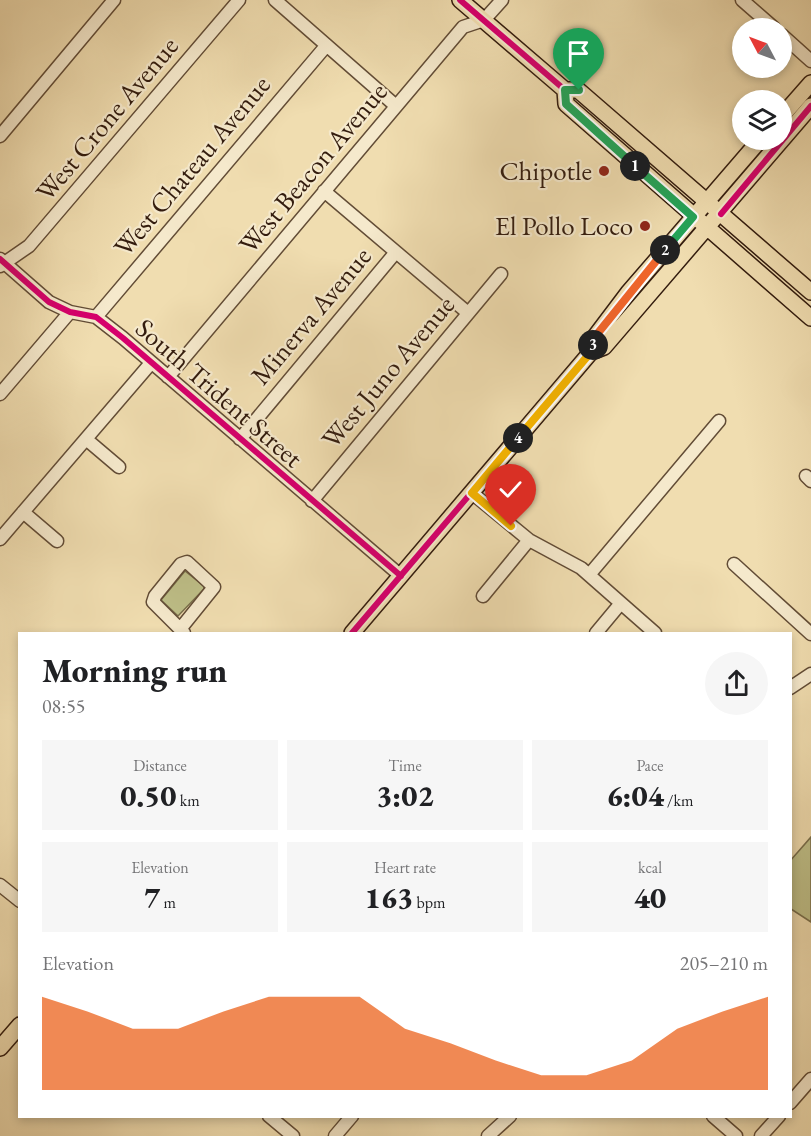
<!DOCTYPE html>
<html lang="en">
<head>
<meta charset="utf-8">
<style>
  :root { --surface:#fff; --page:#f6f6f6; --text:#202124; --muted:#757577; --accent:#ea580c }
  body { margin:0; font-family:"EB Garamond",serif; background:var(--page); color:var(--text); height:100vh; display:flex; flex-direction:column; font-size:22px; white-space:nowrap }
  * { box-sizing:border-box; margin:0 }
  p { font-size:20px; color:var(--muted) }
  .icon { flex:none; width:33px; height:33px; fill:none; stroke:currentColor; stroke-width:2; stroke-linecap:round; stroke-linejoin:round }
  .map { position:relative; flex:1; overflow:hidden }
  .details { position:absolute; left:18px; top:632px; width:774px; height:486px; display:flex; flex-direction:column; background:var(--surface); border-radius:0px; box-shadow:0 3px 9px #0003 }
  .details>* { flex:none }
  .needle { width:39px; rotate:311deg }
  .tools { position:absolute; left:732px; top:18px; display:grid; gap:12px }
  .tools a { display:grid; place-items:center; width:60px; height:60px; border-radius:50%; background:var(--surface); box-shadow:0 3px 9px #0003; font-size:30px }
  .pin { position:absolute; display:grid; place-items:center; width:51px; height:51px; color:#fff; margin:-62px -26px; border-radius:50% 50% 50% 0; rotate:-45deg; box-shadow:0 0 6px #0007 }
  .pin .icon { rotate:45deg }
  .km { position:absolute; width:30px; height:30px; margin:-15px; border-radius:50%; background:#222; color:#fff; font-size:16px; line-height:30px; text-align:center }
  .round { display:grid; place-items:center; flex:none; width:63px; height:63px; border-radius:32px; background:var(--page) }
  .overview { display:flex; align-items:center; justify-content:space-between; height:102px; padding:0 24px }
  h1 { font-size:33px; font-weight:800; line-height:45px }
  .stats { display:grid; grid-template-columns:repeat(3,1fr); gap:9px; height:102px; padding:6px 24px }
  .stats div { display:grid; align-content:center; border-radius:0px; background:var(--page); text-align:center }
  .stats b { font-size:30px; font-weight:800 }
  .stats small { font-size:16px; font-weight:400 }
  .stats p { font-size:16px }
  .chart { height:168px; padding:12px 24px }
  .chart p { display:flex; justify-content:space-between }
  .chart svg { width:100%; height:108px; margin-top:6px; fill:var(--accent); opacity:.7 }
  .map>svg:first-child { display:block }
</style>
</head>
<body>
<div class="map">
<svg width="811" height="1136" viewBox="0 0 811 1136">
  <rect width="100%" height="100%" fill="#f0ddb0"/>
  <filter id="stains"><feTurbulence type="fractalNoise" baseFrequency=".00333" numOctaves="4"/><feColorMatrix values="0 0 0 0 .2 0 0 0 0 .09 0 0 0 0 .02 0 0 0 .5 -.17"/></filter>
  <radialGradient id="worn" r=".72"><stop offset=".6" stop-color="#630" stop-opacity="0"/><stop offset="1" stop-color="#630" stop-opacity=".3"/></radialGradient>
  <path fill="#bebf88" stroke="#786e4b" stroke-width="1.5" d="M185,571l19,15v3l-26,27 -17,-16z
    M811,837v85l-20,-13 -1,-48z"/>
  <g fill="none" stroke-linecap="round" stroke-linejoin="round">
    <g stroke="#624c36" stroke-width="15">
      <path id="minor" d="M275,0l121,106
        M742,0l32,28
        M782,35l29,26
        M0,136l114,-136
        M324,191l144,122
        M0,259l49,43 21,10 26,5 27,21 278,238
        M0,266l29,-20 210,-246
        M96,317l230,-271
        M168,377l295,-350 21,-7 18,-20
        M0,394l70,-82
        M86,439l33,28
        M240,439l156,-187
        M806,476l5,5
        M472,493l57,47 52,28 74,65
        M312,501l189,-227
        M23,512l34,29
        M0,539l151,-176
        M734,564l77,70
        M589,575l130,-154
        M483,596l46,-56
        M181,628l33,-41 -27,-25 -6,2 -26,32 -2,6 31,31
        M596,633l25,-30
        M790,688l21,-14
        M0,885l20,16
        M790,1103l21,-24
        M269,1116l24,20
        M713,1116l23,20
        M335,1136l17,-20
        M488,1136l22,-20
        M761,1136l18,-20"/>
    </g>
    <g stroke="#331c0e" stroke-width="18">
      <path id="major" d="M460,0l105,90h13l233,202
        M565,90l1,14 245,214
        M782,116l29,-33
        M591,352l3,-14 34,-45 132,-153
        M352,633l239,-281 13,-5 207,-241
        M0,1048l20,-23"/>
    </g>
    <use href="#minor" stroke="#f5e9cc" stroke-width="12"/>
    <use href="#major" stroke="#f0ddb0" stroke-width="15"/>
    <g stroke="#f5e9cc" stroke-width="10">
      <path id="cycleway" d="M460,0l105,90
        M721,214l90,-108
        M0,259l49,43 21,10 26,5 27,21 278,238
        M352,633l239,-281 3,-14 99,-121"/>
    </g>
    <use href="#cycleway" stroke="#d6006c" stroke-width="6"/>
  </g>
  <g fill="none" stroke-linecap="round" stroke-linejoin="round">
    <g stroke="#fff" stroke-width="12">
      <path id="split-1" d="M579,90h-14l1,14 69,62"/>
    </g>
    <g stroke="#fff" stroke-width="12">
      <path id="split-2" d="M635,166l58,51 -28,33"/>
    </g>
    <g stroke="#fff" stroke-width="12">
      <path id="split-3" d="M593,345l1,-7 71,-88"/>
    </g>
    <g stroke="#fff" stroke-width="12">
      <path id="split-4" d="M518,438l73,-86 2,-7"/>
    </g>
    <g stroke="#fff" stroke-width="12">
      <path id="split-5" d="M511,526l-39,-33 46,-55"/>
    </g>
    <use href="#split-1" stroke="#22a559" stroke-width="8"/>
    <use href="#split-2" stroke="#22a559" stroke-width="8"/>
    <use href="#split-3" stroke="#f0652b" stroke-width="8"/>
    <use href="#split-4" stroke="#f5b400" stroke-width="8"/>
    <use href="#split-5" stroke="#f5b400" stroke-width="8"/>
  </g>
  <g fill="#8f2418" stroke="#f5e9cc" stroke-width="2">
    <circle cx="604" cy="171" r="6"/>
    <circle cx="645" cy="226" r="6"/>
  </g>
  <g text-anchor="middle" stroke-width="4.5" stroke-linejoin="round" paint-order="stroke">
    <g font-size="27" fill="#331c0e" stroke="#f5e9cc">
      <text transform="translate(107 119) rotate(-50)" y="9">West Crone Avenue</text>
      <text transform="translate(192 166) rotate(-50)" y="9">West Chateau Avenue</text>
      <text transform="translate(313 168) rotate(-50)" y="9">West Beacon Avenue</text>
      <text transform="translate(311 316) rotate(-50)" y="9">Minerva Avenue</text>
      <text transform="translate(388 372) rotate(-50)" y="9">West Juno Avenue</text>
      <text transform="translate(219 393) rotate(41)" y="9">South Trident Street</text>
    </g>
    <g font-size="27" fill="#331c0e" stroke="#f5e9cc" text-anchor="end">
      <text x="592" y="180">Chipotle</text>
      <text x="633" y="235">El Pollo Loco</text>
    </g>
  </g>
  <rect width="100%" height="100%" filter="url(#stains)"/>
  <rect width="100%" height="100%" fill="url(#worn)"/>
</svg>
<div class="tools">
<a><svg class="needle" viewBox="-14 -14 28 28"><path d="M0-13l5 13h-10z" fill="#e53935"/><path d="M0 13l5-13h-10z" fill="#757577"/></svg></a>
<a><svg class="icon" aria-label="layers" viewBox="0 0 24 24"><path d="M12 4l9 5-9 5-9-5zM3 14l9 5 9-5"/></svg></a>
</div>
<div class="pin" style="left:579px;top:90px;background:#1e9e55"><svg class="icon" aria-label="arrive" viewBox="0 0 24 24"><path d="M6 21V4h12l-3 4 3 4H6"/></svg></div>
<div class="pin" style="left:511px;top:526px;background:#d93025"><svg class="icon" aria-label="check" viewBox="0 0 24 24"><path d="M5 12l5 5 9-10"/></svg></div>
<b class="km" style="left:635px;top:166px">1</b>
<b class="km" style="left:665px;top:250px">2</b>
<b class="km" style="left:593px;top:345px">3</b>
<b class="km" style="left:518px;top:438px">4</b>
<section class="details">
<div class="overview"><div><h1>Morning run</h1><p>08:55</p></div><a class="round"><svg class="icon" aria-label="share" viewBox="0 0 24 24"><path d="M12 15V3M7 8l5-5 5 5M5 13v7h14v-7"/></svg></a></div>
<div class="stats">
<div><p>Distance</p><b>0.50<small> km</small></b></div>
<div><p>Time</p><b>3:02</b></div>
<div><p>Pace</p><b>6:04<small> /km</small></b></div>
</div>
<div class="stats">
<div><p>Elevation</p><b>7<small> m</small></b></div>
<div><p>Heart rate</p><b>163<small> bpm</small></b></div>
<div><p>kcal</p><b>40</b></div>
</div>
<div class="chart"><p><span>Elevation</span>205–210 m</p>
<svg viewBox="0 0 160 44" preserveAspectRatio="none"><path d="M0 44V6L10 12L20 19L30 19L40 12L50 6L60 6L70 6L80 19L90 25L100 32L110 38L120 38L130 32L140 19L150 12L160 6V44z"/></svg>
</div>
</section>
</div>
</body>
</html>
